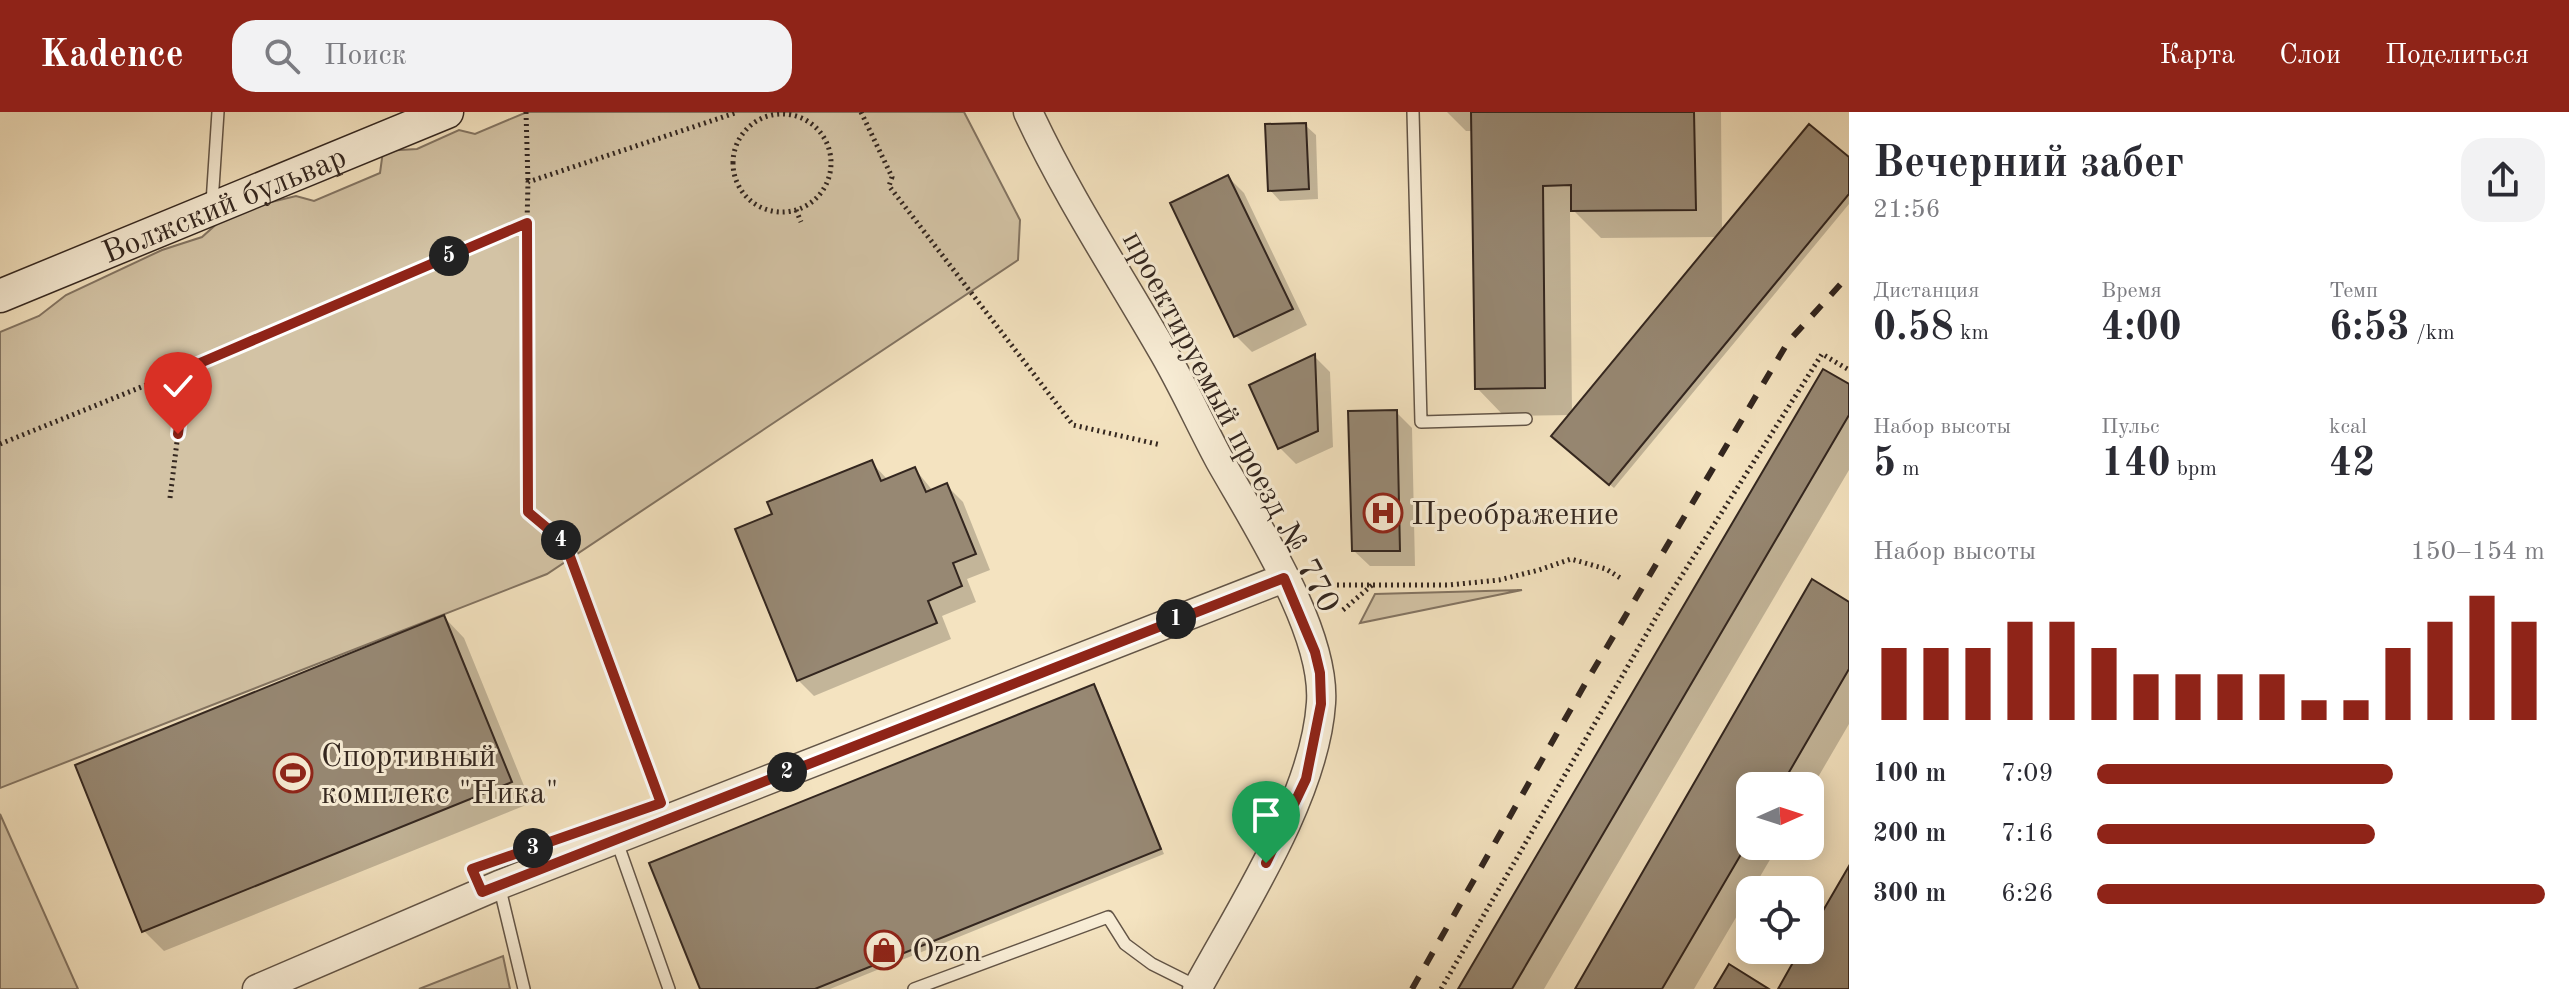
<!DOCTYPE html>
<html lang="ru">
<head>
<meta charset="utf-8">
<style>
  :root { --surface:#fff; --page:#f2f2f3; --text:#2b2b33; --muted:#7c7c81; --accent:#8f2418 }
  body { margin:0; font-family:"Old Standard TT",serif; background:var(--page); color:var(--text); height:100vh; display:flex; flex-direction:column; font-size:30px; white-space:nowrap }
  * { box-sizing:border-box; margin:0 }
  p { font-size:26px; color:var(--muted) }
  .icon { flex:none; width:44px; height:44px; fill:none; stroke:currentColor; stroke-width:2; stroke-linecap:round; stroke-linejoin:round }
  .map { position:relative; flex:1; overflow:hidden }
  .details { display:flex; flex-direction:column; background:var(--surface); width:720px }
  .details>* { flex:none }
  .needle { width:52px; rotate:87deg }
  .controls { position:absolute; left:1736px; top:660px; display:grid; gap:16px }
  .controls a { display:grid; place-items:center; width:88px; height:88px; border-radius:16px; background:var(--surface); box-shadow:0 4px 20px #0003; font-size:40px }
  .pin { position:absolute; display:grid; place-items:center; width:68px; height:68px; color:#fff; margin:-82px -34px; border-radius:50% 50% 50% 0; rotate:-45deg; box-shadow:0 0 8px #0007 }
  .pin .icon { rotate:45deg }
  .km { position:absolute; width:40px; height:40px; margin:-20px; border-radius:50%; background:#222; color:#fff; font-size:22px; line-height:40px; text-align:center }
  .round { display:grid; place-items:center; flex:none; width:84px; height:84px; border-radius:24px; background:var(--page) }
  .head { display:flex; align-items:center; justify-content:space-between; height:136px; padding:0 24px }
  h1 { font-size:44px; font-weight:600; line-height:60px }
  .metrics { display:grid; grid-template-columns:repeat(3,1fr); gap:12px; height:136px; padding:8px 24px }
  .metrics div { display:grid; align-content:center }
  .metrics b { font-size:40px; font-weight:600 }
  .metrics small { font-size:22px; font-weight:400 }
  .metrics p { font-size:22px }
  .chart { height:224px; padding:16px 24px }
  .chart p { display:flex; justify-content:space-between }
  .chart svg { width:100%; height:144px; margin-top:8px; stroke:var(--accent); stroke-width:6 }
  ul { padding:0 24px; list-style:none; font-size:26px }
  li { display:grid; grid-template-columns:128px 96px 1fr; align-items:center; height:60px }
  li i { height:20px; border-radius:10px; background:var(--accent) }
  header { display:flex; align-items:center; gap:48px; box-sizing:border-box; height:112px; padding:0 40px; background:var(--accent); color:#fff }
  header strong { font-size:38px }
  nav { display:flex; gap:44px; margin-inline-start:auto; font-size:28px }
  .search { width:560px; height:72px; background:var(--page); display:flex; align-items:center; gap:20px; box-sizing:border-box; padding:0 28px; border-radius:24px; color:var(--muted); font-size:30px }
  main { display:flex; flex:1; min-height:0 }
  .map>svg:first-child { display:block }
</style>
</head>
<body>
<header>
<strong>Kadence</strong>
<div class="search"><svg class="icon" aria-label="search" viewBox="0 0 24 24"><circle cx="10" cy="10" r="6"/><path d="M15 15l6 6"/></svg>Поиск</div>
<nav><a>Карта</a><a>Слои</a><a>Поделиться</a></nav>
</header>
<main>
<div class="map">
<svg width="1849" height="877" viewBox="0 0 1849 877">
  <rect width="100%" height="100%" fill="#f4e3c0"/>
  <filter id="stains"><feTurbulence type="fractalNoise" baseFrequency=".0025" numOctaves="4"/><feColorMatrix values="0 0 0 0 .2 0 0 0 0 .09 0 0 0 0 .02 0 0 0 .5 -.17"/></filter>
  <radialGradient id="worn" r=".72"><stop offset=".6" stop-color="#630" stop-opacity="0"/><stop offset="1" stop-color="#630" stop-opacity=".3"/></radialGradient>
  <path fill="#d3c3a5" stroke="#837462" stroke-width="2" d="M527,0h437l56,108 -2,40 -471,314 -547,214v-456l39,-16 27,-21 96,-45 40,-13 28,-25 66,-16 18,5 66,-28 3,-22 34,-2 42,-19 16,4z
    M1522,478l-162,33 15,-29z
    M0,702l78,175h-78z
    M503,844l7,33h-91z"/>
  <path fill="#0003" fill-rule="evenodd" d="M1447,0h274l1,120 127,-73v45l-235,284 -56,-47 13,-26 -67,1 -27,-28 -3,-257h-8zM1570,100h5l26,26 117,-1 -146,177z
    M1305,13l11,10 2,64 -38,2 -10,-11z
    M1228,65l16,16 63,132 -55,27 -16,-16z
    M1315,245l15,15 3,75 -37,17 -16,-16 -29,-62z
    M1849,274v84l-305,519h-84z
    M1396,300l16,16 3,138h-45l-16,-15z
    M871,350l17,18 27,-11 18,22 14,-5 16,16 27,68 -23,9 9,23 -34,14 9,23 -137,57 -16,-16 -24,-165z
    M1849,492v120l-39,67v-5h-60v60h28l-84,143h-117z
    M444,505l20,21 67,165 -367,148 -20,-20z
    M1093,574l5,5 66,163 -334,135h-128z"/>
  <path fill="#978873" stroke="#33261f" stroke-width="2" d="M1471,0h223l2,98 -125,1v-26l-28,1 2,202 -70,1z
    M1306,11l3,66 -41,2 -3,-67z
    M1809,12l40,33v37l-240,291 -58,-49z
    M1228,63l65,134 -59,28 -64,-134z
    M1315,242l3,77 -40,18 -29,-64z
    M1823,257l26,15v31l-337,574h-54z
    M1397,298l3,141h-48l-4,-140z
    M872,348l9,21 34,-14 11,25 21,-9 29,71 -23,9 9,23 -34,15 9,22 -140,58 -62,-152 37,-15 -5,-12z
    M1812,467l37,23v67l-68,117h-31v53l-88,150h-87z
    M444,503l68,167 -370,150 -67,-167z
    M1094,572l67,165 -346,140h-115l-51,-126z
    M1849,754v123h-71l22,-39h10v-17z
    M1729,852l40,25h-55z"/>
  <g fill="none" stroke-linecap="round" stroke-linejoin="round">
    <g stroke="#635547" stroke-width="14">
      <path id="service" d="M1413,0l8,310 105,-3
        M212,91l6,-91
        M616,727l53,150
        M499,773l25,104
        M914,877l194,-72 17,27 27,20 46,23"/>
    </g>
    <g stroke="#635547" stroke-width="31">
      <path id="tertiary" d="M1028,0c38,82 88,158 133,236 22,37 39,76 59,113 35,62 106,170 101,242 -6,93 -80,205 -124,286
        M257,877l242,-104 785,-307"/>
    </g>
    <g stroke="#33261f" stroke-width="35">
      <g id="secondary">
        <path id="s1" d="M0,184l447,-184"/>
      </g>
    </g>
    <path stroke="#33261f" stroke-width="5" stroke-dasharray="2 4" stroke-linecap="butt" d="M526,0l2,70
      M861,0l31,65 -3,9 184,239 88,20
      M733 51a49 49 0 1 1 98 0a49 49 0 1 1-98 0Z
      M796,98l5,12
      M527,111l1,289 37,31 93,252
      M0,332l186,-75 341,-146 1,-41 210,-70
      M170,386l16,-129
      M1331,473h118l50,-5 40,-10 32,-11 35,10 16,10
      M1343,498l29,-25
      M1441,877l224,-387 157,-248 27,16"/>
    <use href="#service" stroke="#f8edd6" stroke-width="11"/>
    <use href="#tertiary" stroke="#f8edd6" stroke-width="28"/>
    <use href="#secondary" stroke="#f8edd6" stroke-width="32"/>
    <path stroke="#33261f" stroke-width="6" stroke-dasharray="14 14" stroke-linecap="butt" d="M1412,877l173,-305 203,-342 61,-67"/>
  </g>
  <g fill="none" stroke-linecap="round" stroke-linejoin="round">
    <g stroke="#fff" stroke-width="16">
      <path id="route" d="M178,322l8,-65 341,-146 1,289 37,31 96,260 -189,66 10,23 802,-314 31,74 5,21 1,31 -15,75 -40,84"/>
    </g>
    <use href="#route" stroke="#8f2418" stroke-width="10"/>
  </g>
  <defs>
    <g id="hospital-ring" transform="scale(2)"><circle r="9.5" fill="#f8edd6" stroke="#8f2418" stroke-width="1.5"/><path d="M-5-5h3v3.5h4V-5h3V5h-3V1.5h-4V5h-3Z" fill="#8f2418"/></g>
    <g id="stadium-ring" transform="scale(2)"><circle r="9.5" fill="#f8edd6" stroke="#8f2418" stroke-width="1.5"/><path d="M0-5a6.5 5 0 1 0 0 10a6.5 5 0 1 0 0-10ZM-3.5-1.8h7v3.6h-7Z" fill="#8f2418"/></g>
    <g id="shop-ring" transform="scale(2)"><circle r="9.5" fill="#f8edd6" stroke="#8f2418" stroke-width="1.5"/><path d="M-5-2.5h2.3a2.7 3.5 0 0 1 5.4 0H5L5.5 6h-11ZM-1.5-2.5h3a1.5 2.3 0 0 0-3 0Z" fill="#8f2418"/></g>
  </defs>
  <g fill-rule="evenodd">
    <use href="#hospital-ring" x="1383" y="401"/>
    <use href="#stadium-ring" x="293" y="661"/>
    <use href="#shop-ring" x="884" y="838"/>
  </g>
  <g text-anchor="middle" stroke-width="6" stroke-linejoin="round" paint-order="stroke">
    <g font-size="32" fill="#33261f" stroke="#f8edd6">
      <text dy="11" stroke="none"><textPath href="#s1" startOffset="242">Волжский бульвар</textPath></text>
      <text transform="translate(1232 309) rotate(62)" y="11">проектируемый проезд № 770</text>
    </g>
    <g font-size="32" fill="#33261f" stroke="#f8edd6" text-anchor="start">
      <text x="1411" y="412">Преображение</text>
      <text x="321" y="654">Спортивный<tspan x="321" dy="37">комплекс "Ника"</tspan></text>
      <text x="912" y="849">Ozon</text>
    </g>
  </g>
  <rect width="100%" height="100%" filter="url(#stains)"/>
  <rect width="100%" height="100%" fill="url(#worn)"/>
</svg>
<div class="controls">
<a><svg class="needle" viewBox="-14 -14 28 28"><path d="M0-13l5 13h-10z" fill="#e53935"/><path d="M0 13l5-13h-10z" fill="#7c7c81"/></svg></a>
<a><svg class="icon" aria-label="locate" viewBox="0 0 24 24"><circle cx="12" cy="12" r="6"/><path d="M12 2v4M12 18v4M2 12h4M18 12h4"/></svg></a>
</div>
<div class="pin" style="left:1266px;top:751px;background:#1e9e55"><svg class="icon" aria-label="arrive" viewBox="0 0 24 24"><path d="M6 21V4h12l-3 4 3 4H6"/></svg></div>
<div class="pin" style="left:178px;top:322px;background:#d93025"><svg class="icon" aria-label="check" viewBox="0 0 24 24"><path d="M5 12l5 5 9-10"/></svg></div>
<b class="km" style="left:1176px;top:507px">1</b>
<b class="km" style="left:787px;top:660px">2</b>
<b class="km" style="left:533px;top:736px">3</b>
<b class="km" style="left:561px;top:428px">4</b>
<b class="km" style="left:449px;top:144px">5</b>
</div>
<section class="details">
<div class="head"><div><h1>Вечерний забег</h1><p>21:56</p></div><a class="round"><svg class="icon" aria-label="share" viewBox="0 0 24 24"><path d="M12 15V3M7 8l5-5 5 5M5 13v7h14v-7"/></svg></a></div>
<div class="metrics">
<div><p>Дистанция</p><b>0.58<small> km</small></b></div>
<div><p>Время</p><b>4:00</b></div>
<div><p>Темп</p><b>6:53<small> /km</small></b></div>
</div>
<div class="metrics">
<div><p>Набор высоты</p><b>5<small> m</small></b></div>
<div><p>Пульс</p><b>140<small> bpm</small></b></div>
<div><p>kcal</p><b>42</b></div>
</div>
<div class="chart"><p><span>Набор высоты</span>150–154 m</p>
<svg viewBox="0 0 160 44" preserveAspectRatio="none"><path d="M5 44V22M15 44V22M25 44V22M35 44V14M45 44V14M55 44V22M65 44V30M75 44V30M85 44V30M95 44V30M105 44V38M115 44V38M125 44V22M135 44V14M145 44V6M155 44V14"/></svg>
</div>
<ul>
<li><b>100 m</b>7:09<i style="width:66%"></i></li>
<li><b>200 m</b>7:16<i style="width:62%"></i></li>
<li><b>300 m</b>6:26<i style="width:100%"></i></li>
</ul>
</section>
</main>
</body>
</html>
